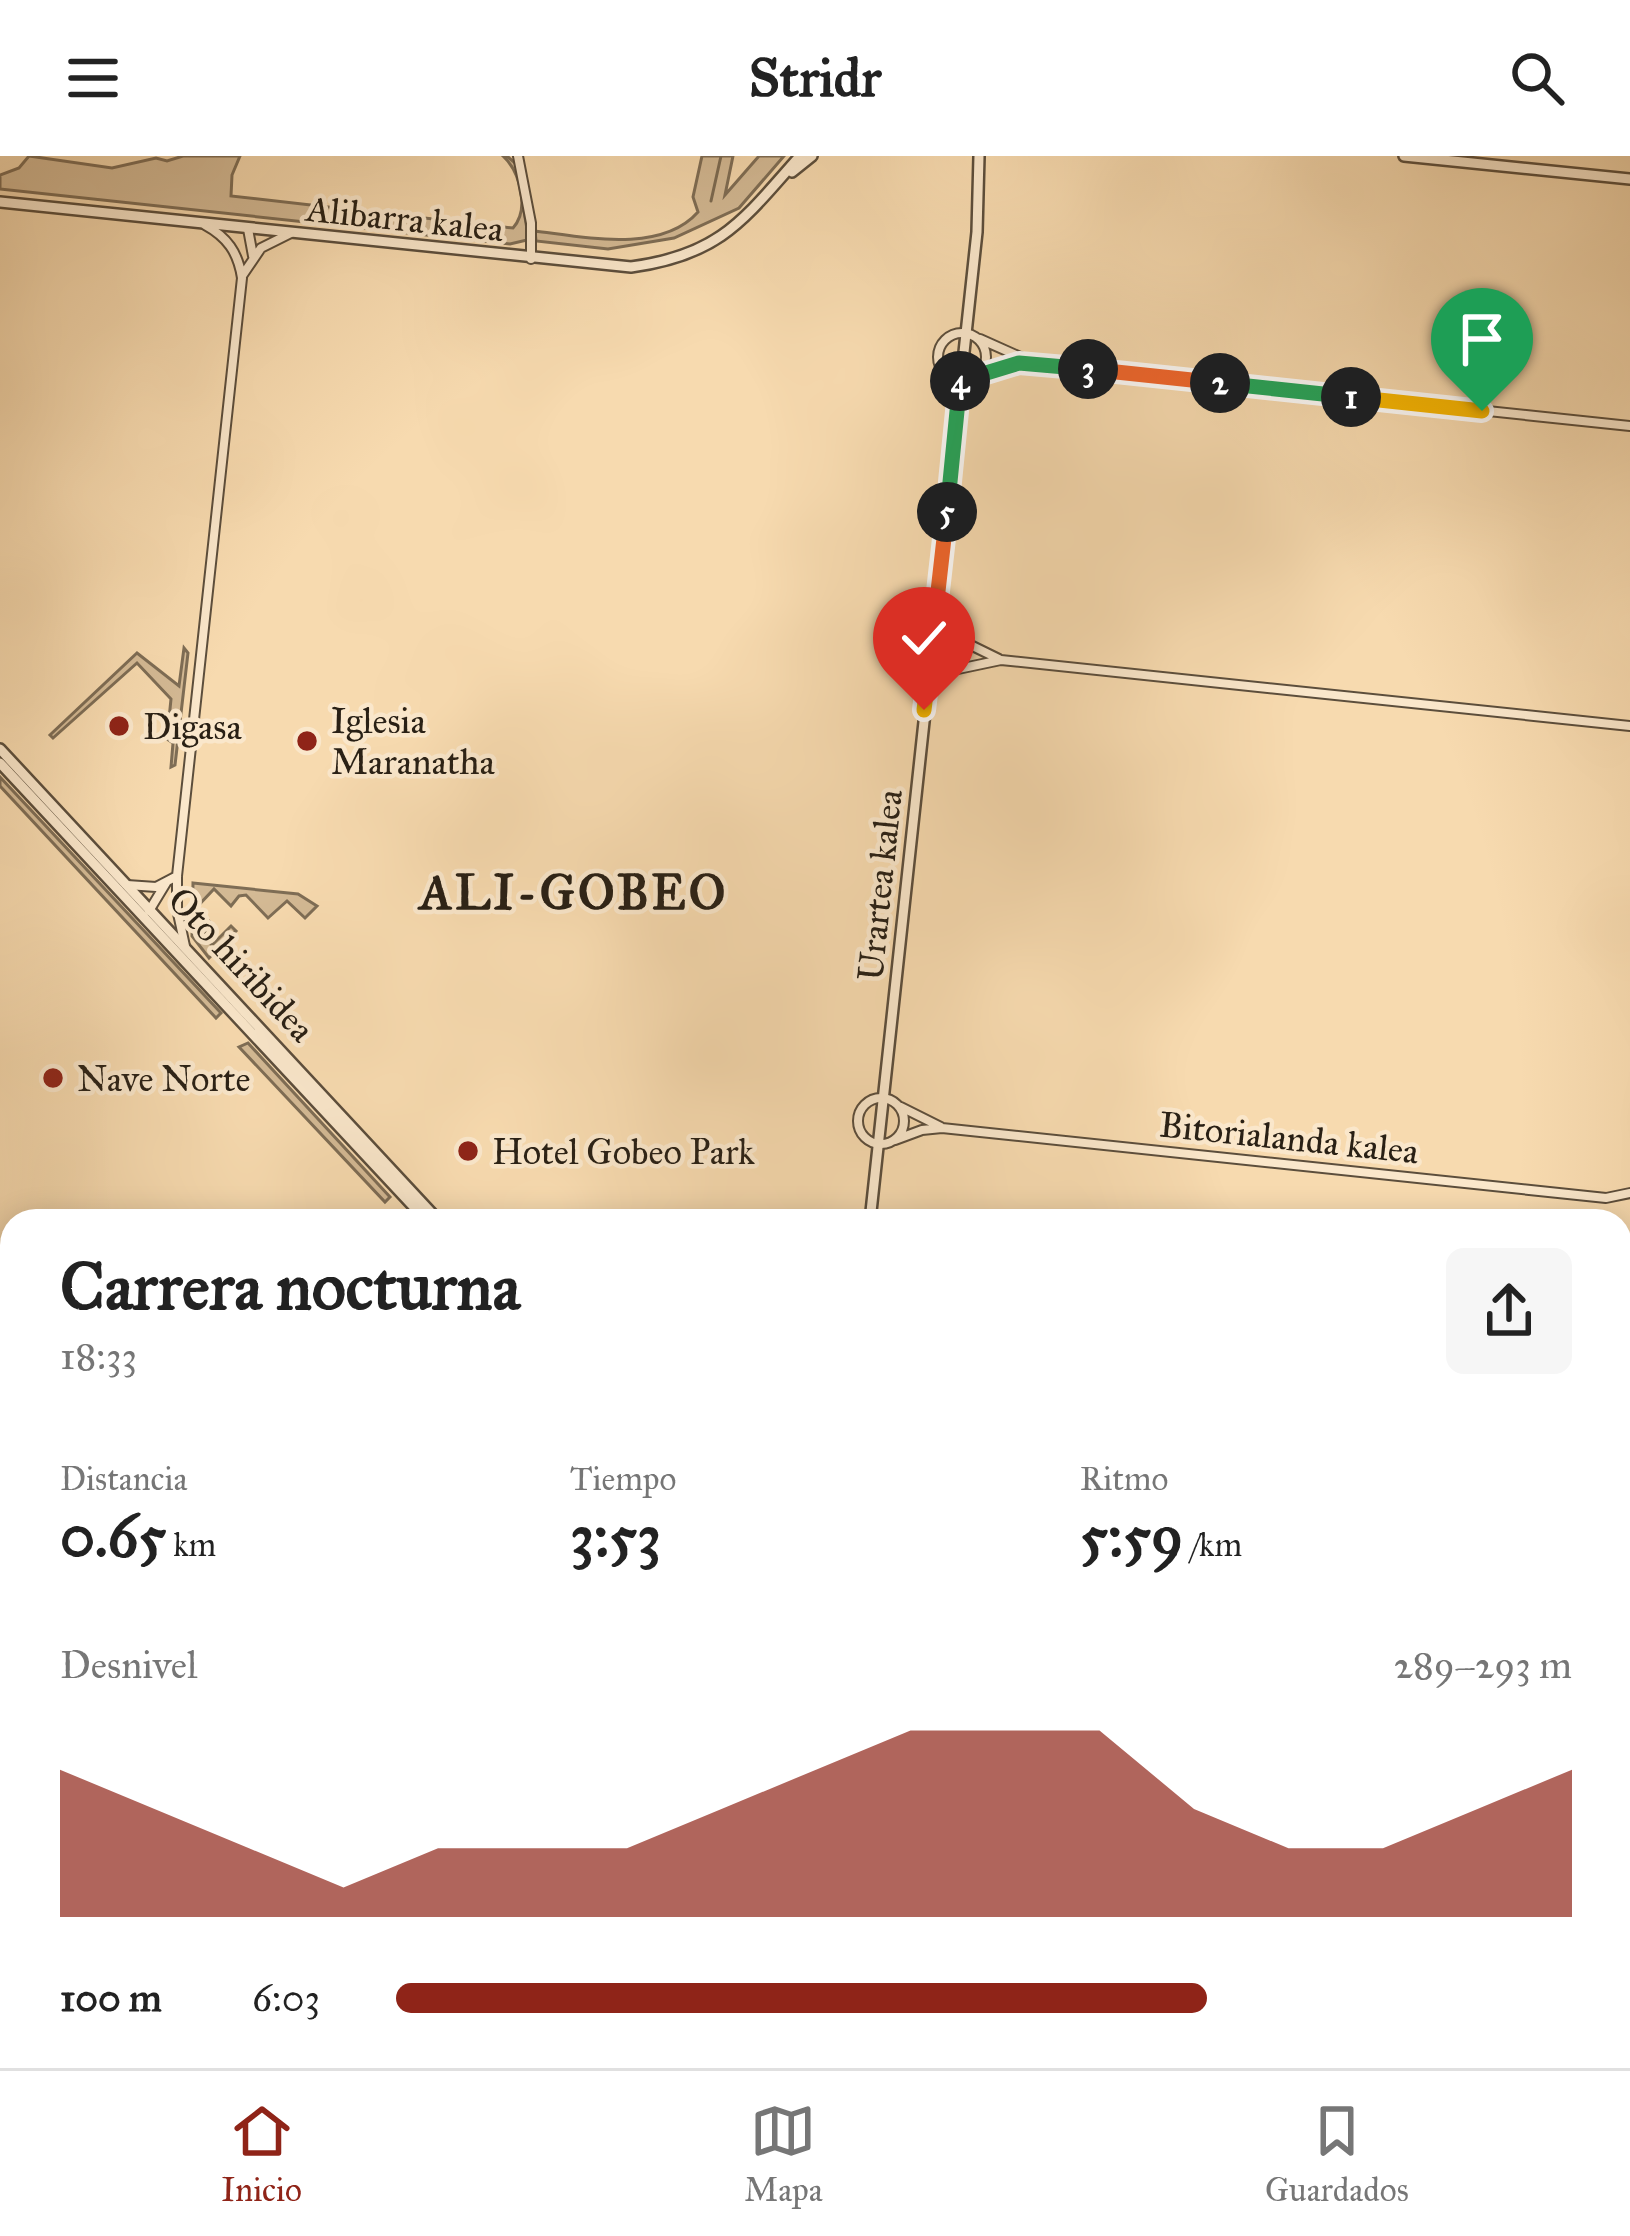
<!DOCTYPE html>
<html lang="es">
<head>
<meta charset="utf-8">
<style>
  :root { --surface:#fff; --page:#f6f6f6; --text:#222; --muted:#767676; --line:#e0e0e0; --accent:#8f2418 }
  body { margin:0; font-family:"IM FELL Great Primer",serif; background:var(--page); color:var(--text); height:100vh; display:flex; flex-direction:column; font-size:45px; white-space:nowrap }
  * { box-sizing:border-box; margin:0 }
  p { font-size:39px; color:var(--muted) }
  .icon { flex:none; width:66px; height:66px; fill:none; stroke:currentColor; stroke-width:2; stroke-linecap:round; stroke-linejoin:round }
  .map { position:relative; flex:1; overflow:hidden }
  .sheet { position:absolute; left:0px; top:1053px; width:1632px; height:861px; display:flex; flex-direction:column; background:var(--surface); border-radius:36px 36px 0 0; box-shadow:0 6px 30px #0003 }
  .sheet>* { flex:none }
  .pin { position:absolute; display:grid; place-items:center; width:102px; height:102px; color:#fff; margin:-123px -51px; border-radius:50% 50% 50% 0; rotate:-45deg; box-shadow:0 0 12px #0007 }
  .pin .icon { rotate:45deg }
  .km { position:absolute; width:60px; height:60px; margin:-30px; border-radius:50%; background:#222; color:#fff; font-size:33px; line-height:60px; text-align:center }
  .round { display:grid; place-items:center; flex:none; width:126px; height:126px; border-radius:18px; background:var(--page) }
  .head { display:flex; align-items:center; justify-content:space-between; height:204px; padding:0 60px }
  h1 { font-size:66px; font-weight:700; line-height:90px }
  .figures { display:grid; grid-template-columns:repeat(3,1fr); gap:18px; height:204px; padding:12px 60px }
  .figures div { display:grid; align-content:center }
  .figures b { font-size:60px; font-weight:700 }
  .figures small { font-size:33px; font-weight:400 }
  .figures p { font-size:33px }
  .chart { height:336px; padding:24px 60px }
  .chart p { display:flex; justify-content:space-between }
  .chart svg { width:100%; height:216px; margin-top:12px; fill:var(--accent); opacity:.7 }
  ul { padding:0 60px; list-style:none; font-size:39px }
  li { display:grid; grid-template-columns:192px 144px 1fr; align-items:center; height:90px }
  li i { height:30px; border-radius:15px; background:var(--accent) }
  header { display:flex; justify-content:space-between; align-items:center; height:156px; padding:0 60px; background:var(--surface); font-size:54px; font-weight:700 }
  .tab-bar { display:flex; justify-content:space-around; align-items:center; height:168px; border-top:3px solid var(--line); background:var(--surface); font-size:33px; color:var(--muted) }
  .tab-bar a { display:grid; justify-items:center; gap:6px }
  .tab-bar .current { color:var(--accent) }
  .map>svg:first-child { display:block }
</style>
</head>
<body>
<header><svg class="icon" aria-label="menu" viewBox="0 0 24 24"><path d="M4 6h16M4 12h16M4 18h16"/></svg>Stridr<svg class="icon" aria-label="search" viewBox="0 0 24 24"><circle cx="10" cy="10" r="6"/><path d="M15 15l6 6"/></svg></header>
<div class="map">
<svg width="1630" height="1912" viewBox="0 0 1630 1912">
  <rect width="100%" height="100%" fill="#f7daaf"/>
  <filter id="stains"><feTurbulence type="fractalNoise" baseFrequency=".00167" numOctaves="4"/><feColorMatrix values="0 0 0 0 .2 0 0 0 0 .09 0 0 0 0 .02 0 0 0 .5 -.17"/></filter>
  <radialGradient id="worn" r=".72"><stop offset=".6" stop-color="#630" stop-opacity="0"/><stop offset="1" stop-color="#630" stop-opacity=".3"/></radialGradient>
  <path fill="#d4ba95" stroke="#7e6d55" stroke-width="3" d="M29,0l83,12 44,-10 11,3 16,-5h57l-8,19 -1,21 282,32c17,-19 7,-56 -10,-72h4l9,8 12,71 -1,5 -17,4 -510,-55v-14l19,-7z
    M702,0h31l-8,39 34,-39h25l-45,52 -65,30 -66,11 -72,-8 -1,-10c48,6 126,23 163,-19l-5,-15z
    M184,492l4,5 -13,112 -4,2 2,-24 -6,-4 4,-40 -34,-36 -84,75 -3,-3 87,-82 42,33z
    M0,621l221,236 -5,5 -216,-232z
    M193,727l105,11 19,12 -12,12 -18,-17 -19,17 -22,-23 -7,1 -8,10 -17,-17 -18,19 16,16 -10,11 10,10 19,-19 5,5 -27,27 -17,-22z
    M248,887l142,154 -5,5 -146,-155z
    M1630,1102v404l-10,-1v-310z
    M1624,1550h6v309l-10,-2v-278z"/>
  <g fill="none" stroke-linecap="round" stroke-linejoin="round">
    <path stroke="#7b6a52" stroke-width="3" d="M711,45l10,-45"/>
    <g stroke="#5c4e3c" stroke-width="10">
      <path id="pedestrian" d="M1620,1579l4,-32
        M1620,1859l8,17 -8,16
        M86,1911l1,1"/>
    </g>
    <g stroke="#5c4e3c" stroke-width="12">
      <path id="minor" d="M518,0l13,67v36
        M248,73l5,27
        M242,120l19,-28 30,-15
        M938 201a24 24 0 1 1 48 0a24 24 0 1 1-48 0Z
        M980,183l47,21
        M974,222l45,-15 21,1 590,62
        M906 496a24 24 0 1 1 48 0a24 24 0 1 1-48 0Z
        M948,478l51,25
        M944,516l57,-12 629,66
        M127,729l29,2 21,-11
        M149,755l17,-28
        M185,790l-8,-37v-33l65,-598c-4,-26 -15,-41 -37,-53
        M858 965a23 23 0 1 1 46 0a23 23 0 1 1-46 0Z
        M901,951l40,20
        M895,984l27,-10 20,-2 664,70 24,-5
        M248,1902l10,10
        M446,1902l5,10
        M458,1902l5,10
        M559,1902l12,4 11,-4
        M761,1902l18,10
        M952,1902l16,10
        M726,1912l25,-10
        M923,1912l1,-5
        M1005,1912l2,-10
        M1130,1912l10,-10
        M1422,1912l1,-10
        M1433,1912l1,-10"/>
    </g>
    <g stroke="#5c4e3c" stroke-width="14">
      <path id="tertiary" d="M1404,0l226,23
        M792,16l20,-16
        M0,46l631,65c90,-12 113,-48 169,-111
        M0,593l439,472
        M0,607l427,458
        M870,1065l107,-989 2,-76"/>
    </g>
    <g stroke="#292015" stroke-width="15">
      <path id="secondary" d="M1620,1515l10,1
        M1620,1537l10,1
        M37,1912l9,-10
        M63,1912l9,-10"/>
    </g>
    <g stroke="#292015" stroke-width="16">
      <path id="primary" d="M1142,1902l8,10
        M1155,1902l8,10"/>
    </g>
    <use href="#pedestrian" stroke="#fae7cb" stroke-width="6"/>
    <use href="#minor" stroke="#fae7cb" stroke-width="8"/>
    <use href="#tertiary" stroke="#fae7cb" stroke-width="9"/>
    <use href="#secondary" stroke="#fae7cb" stroke-width="10"/>
    <use href="#primary" stroke="#f7daaf" stroke-width="12"/>
    <path stroke="#292015" stroke-width="3" stroke-dasharray="21 21" stroke-linecap="butt" d="M0,1379l12,19
      M318,1902l6,10"/>
  </g>
  <g fill="none" stroke-linecap="round" stroke-linejoin="round">
    <g stroke="#fff" stroke-width="24">
      <path id="split-1" d="M1351,241l131,14"/>
    </g>
    <g stroke="#fff" stroke-width="24">
      <path id="split-2" d="M1220,227l131,14"/>
    </g>
    <g stroke="#fff" stroke-width="24">
      <path id="split-3" d="M1088,213l132,14"/>
    </g>
    <g stroke="#fff" stroke-width="24">
      <path id="split-4" d="M960,225l59,-18 69,6"/>
    </g>
    <g stroke="#fff" stroke-width="24">
      <path id="split-5" d="M947,356l13,-131"/>
    </g>
    <g stroke="#fff" stroke-width="24">
      <path id="split-6" d="M932,488l15,-132"/>
    </g>
    <g stroke="#fff" stroke-width="24">
      <path id="split-7" d="M924,554l8,-66"/>
    </g>
    <use href="#split-1" stroke="#f5b400" stroke-width="15"/>
    <use href="#split-2" stroke="#22a559" stroke-width="15"/>
    <use href="#split-3" stroke="#f0652b" stroke-width="15"/>
    <use href="#split-4" stroke="#22a559" stroke-width="15"/>
    <use href="#split-5" stroke="#22a559" stroke-width="15"/>
    <use href="#split-6" stroke="#f0652b" stroke-width="15"/>
    <use href="#split-7" stroke="#f5b400" stroke-width="15"/>
  </g>
  <g fill="#8f2418" stroke="#fae7cb" stroke-width="4.5">
    <circle cx="119" cy="570" r="12"/>
    <circle cx="307" cy="585" r="12"/>
    <circle cx="53" cy="922" r="12"/>
    <circle cx="468" cy="995" r="12"/>
  </g>
  <g text-anchor="middle" stroke-width="9" stroke-linejoin="round" paint-order="stroke">
    <g font-size="36" fill="#292015" stroke="#fae7cb">
      <text transform="translate(405 62) rotate(6)" y="13">Alibarra kalea</text>
      <text transform="translate(879 729) rotate(-84)" y="13">Urartea kalea</text>
      <text transform="translate(242 808) rotate(47)" y="13">Oto hiribidea</text>
      <text transform="translate(1289 981) rotate(6)" y="13">Bitorialanda kalea</text>
    </g>
    <g font-size="36" fill="#292015" stroke="#fae7cb" text-anchor="start">
      <text x="331" y="577">Iglesia<tspan x="331" dy="41">Maranatha</tspan></text>
      <text x="143" y="583">Digasa</text>
      <text x="77" y="935">Nave Norte</text>
      <text x="492" y="1008">Hotel Gobeo Park</text>
    </g>
    <g font-size="48" font-weight="bold" letter-spacing="3" fill="#292015" stroke="#fae7cb">
      <text x="574" y="753">ALI-GOBEO</text>
    </g>
  </g>
  <rect width="100%" height="100%" filter="url(#stains)"/>
  <rect width="100%" height="100%" fill="url(#worn)"/>
</svg>
<div class="pin" style="left:1482px;top:255px;background:#1e9e55"><svg class="icon" aria-label="arrive" viewBox="0 0 24 24"><path d="M6 21V4h12l-3 4 3 4H6"/></svg></div>
<div class="pin" style="left:924px;top:554px;background:#d93025"><svg class="icon" aria-label="check" viewBox="0 0 24 24"><path d="M5 12l5 5 9-10"/></svg></div>
<b class="km" style="left:1351px;top:241px">1</b>
<b class="km" style="left:1220px;top:227px">2</b>
<b class="km" style="left:1088px;top:213px">3</b>
<b class="km" style="left:960px;top:225px">4</b>
<b class="km" style="left:947px;top:356px">5</b>
<section class="sheet">
<div class="head"><div><h1>Carrera nocturna</h1><p>18:33</p></div><a class="round"><svg class="icon" aria-label="share" viewBox="0 0 24 24"><path d="M12 15V3M7 8l5-5 5 5M5 13v7h14v-7"/></svg></a></div>
<div class="figures">
<div><p>Distancia</p><b>0.65<small> km</small></b></div>
<div><p>Tiempo</p><b>3:53</b></div>
<div><p>Ritmo</p><b>5:59<small> /km</small></b></div>
</div>
<div class="chart"><p><span>Desnivel</span>289–293 m</p>
<svg viewBox="0 0 160 44" preserveAspectRatio="none"><path d="M0 44V14L10 22L20 30L30 38L40 30L50 30L60 30L70 22L80 14L90 6L100 6L110 6L120 22L130 30L140 30L150 22L160 14V44z"/></svg>
</div>
<ul>
<li><b>100 m</b>6:03<i style="width:69%"></i></li>
</ul>
</section>
</div>
<nav class="tab-bar">
<a class="current"><svg class="icon" aria-label="home" viewBox="0 0 24 24"><path d="M3 11l9-7 9 7M6 9v11h12V9"/></svg>Inicio</a>
<a><svg class="icon" aria-label="map" viewBox="0 0 24 24"><path d="M3 6l6-2 6 2 6-2v14l-6 2-6-2-6 2zM9 4v14M15 6v14"/></svg>Mapa</a>
<a><svg class="icon" aria-label="saved" viewBox="0 0 24 24"><path d="M7 4h10v16l-5-4-5 4z"/></svg>Guardados</a>
</nav>
</body>
</html>
